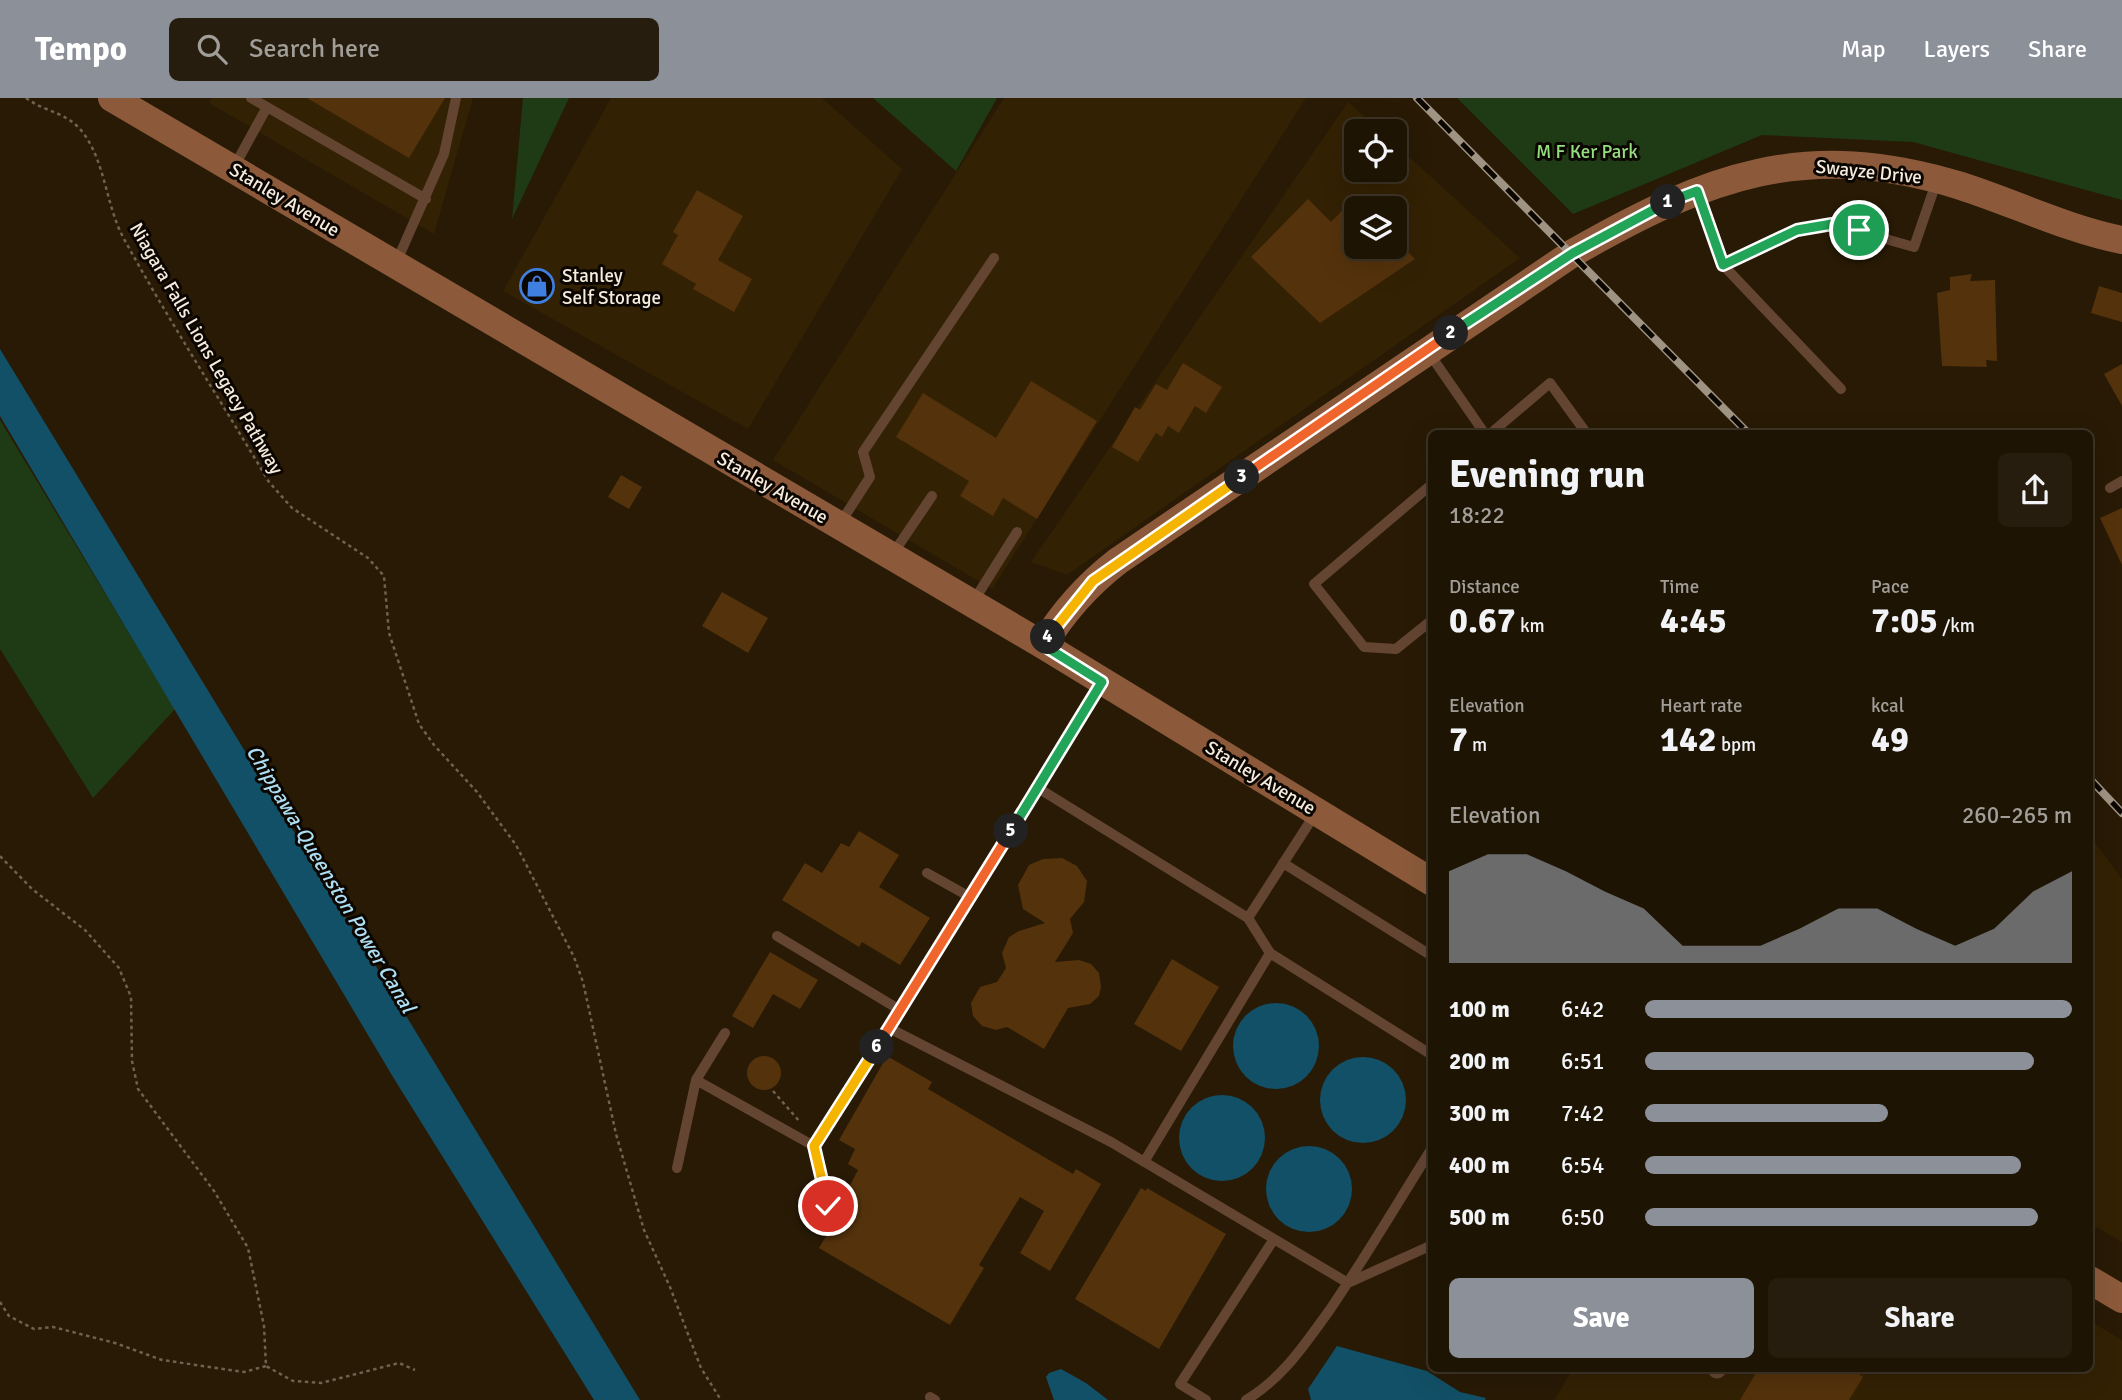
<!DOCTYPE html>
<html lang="en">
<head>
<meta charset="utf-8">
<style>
  :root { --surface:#1e1404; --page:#261d0e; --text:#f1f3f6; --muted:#a19e9a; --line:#3c3326; --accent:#8c9099 }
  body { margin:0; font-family:Signika,sans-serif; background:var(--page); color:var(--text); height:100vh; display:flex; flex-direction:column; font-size:26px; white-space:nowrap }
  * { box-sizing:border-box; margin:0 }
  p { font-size:23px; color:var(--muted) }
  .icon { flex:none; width:38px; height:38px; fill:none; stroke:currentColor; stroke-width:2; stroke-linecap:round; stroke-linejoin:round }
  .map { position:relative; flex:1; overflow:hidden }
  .side { position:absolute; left:1428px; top:332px; width:665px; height:942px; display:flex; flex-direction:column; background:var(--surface); border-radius:10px; box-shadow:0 7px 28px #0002,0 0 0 2px var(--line) }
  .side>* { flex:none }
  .tools { position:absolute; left:1344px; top:21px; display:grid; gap:14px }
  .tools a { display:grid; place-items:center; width:63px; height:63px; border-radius:10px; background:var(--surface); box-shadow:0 7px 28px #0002,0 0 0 2px var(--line); font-size:35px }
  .pin { position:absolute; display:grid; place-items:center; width:60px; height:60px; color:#fff; margin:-30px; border:4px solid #fff; border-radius:50%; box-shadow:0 2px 7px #0007 }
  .km { position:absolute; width:35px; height:35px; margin:-18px; border-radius:50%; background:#222; color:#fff; font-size:19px; line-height:35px; text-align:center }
  .round { display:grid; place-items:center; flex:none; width:74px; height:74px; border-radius:10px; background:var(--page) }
  .summary { display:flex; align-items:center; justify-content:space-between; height:119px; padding:0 21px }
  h1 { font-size:38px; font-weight:800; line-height:52px }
  .stats { display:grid; grid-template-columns:repeat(3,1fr); gap:10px; height:119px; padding:7px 21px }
  .stats div { display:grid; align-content:center }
  .stats b { font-size:35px; font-weight:800 }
  .stats small { font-size:19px; font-weight:400 }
  .stats p { font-size:19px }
  .chart { height:196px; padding:14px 21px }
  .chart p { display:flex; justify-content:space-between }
  .chart svg { width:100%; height:126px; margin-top:7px; fill:var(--accent); opacity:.7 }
  .cta { display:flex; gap:14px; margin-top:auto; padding:14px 21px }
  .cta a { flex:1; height:80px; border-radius:10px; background:var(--accent); color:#fff; font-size:28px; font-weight:800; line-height:80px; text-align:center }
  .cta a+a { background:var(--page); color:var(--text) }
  ul { padding:0 21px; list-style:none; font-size:23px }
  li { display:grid; grid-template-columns:112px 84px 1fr; align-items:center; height:52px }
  li i { height:18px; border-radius:9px; background:var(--accent) }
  header { display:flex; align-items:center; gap:42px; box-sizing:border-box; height:98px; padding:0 35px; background:var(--accent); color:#fff }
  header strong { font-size:33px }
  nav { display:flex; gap:38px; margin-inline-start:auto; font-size:24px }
  .search { width:490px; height:63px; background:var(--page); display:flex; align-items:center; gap:18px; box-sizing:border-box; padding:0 24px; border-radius:10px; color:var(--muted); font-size:26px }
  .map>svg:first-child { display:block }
</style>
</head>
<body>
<header>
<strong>Tempo</strong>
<div class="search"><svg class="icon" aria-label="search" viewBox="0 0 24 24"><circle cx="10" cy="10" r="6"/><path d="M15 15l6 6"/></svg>Search here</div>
<nav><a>Map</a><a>Layers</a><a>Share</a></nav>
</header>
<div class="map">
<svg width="2122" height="1302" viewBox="0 0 2122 1302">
  <rect width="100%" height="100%" fill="#281a05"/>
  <path fill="#332104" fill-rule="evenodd" d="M211,0h262l-39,136 -225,-131z
    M611,0h211l80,71 -154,260 -245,-138z
    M1004,0h302l-314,491 -219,-129z
    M1348,4l33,29h-25v39h39v-26l125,114 -453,317 -36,-13zM1356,110h39v39h-39z
    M2090,738l32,43v363l-32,-19z
    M2090,1223l32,19v60h-568l19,-31 517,-1z"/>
  <path fill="#1e3b15" d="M523,0h46l-57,121z
    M873,0h124l-41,73z
    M1457,0h665v102l-209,-58 -151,-7 -189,79z
    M0,322l175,289 -82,89 -93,-149z"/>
  <path fill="#125067" d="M0,251l640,1051h-46l-201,-323 -393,-661z
    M1233 948a43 43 0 1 1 86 0a43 43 0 1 1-86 0Z
    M1320 1002a43 43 0 1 1 86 0a43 43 0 1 1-86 0Z
    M1179 1040a43 43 0 1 1 86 0a43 43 0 1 1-86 0Z
    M1266 1091a43 43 0 1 1 86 0a43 43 0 1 1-86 0Z
    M1337,1248l90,25 33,21 26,6 -1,2h-174l-3,-11z
    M1061,1271l25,14 22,17h-54l-8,-23 3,-4z"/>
  <path fill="#54320c" d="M307,0h138l-36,60z
    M697,92l46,26 -25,44 34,19 -18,33 -41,-23 3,-5 -34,-20 16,-29 -5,-3z
    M1356,98v51h47l12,12 -95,64 -69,-66 57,-58 23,23z
    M1972,176l-2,7 25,-1 2,81 -11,-1 1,7 -45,-1 -5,-73 13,-3v-13z
    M2099,188l23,7v29l-31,-9z
    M1183,265l39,24 -16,26 -11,-7 -16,27 -11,-7 -6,11 -6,-4 -18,29 -26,-15 23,-40 5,3 16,-26 11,6z
    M2122,266v42l-18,-32z
    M1031,283l66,40 -60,98 -34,-21 -10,18 -33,-20 9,-15 -73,-44 27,-44 73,45z
    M621,377l21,12 -13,22 -21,-12z
    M2122,410v57l-22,-47z
    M722,494l46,26 -20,35 -46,-27z
    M859,733l40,24 -20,32 51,31 -30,47 -38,-23 -3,5 -77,-47 23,-37 17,10 19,-30 8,4z
    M1062,760l15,8 10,15 -3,21 -14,17 3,14 -18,29 24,-2 12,4 8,9 2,14 -2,9 -9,8 -22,4 -24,41 -37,-22 -11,3 -14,-4 -9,-10 -2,-13 9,-16 17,-5 9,-14 -4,-15 7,-16 10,-6 26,-8 -22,-14 -5,-24 11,-20 14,-6z
    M770,854l48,28 -18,29 -27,-15 -20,34 -21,-12z
    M1172,861l47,28 -38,64 -47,-27z
    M747 975a17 17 0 1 1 34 0a17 17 0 1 1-34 0Z
    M887,958l45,26 -4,7 145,85 3,-5 25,15 -51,87 -30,-18 24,-42 -24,-14 -41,68 5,3 -34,57 -131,-77 20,-34 -3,-2 22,-42 -10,-6 7,-15 -16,-9z
    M1141,1090l5,3 1,-3 79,46 -67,115 -84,-50z
    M1759,1270h104l-4,6 4,3 -14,23h-109z"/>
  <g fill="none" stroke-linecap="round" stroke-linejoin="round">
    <path stroke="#6e6250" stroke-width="2.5" stroke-dasharray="3.5 3.5" stroke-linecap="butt" d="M26,0c20,15 41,13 58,36 22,31 22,72 40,105 45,82 97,162 145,243l23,26 76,50 16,18 5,57 30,91 15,21 43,47 39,53 58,112 9,25 33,152 28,96 26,57 31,81 20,32
      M0,758l32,33 53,41 34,38 12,29 1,64 6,28 76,102 34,57 16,78 2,40 27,15 28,2 78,-20 16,7
      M773,993l27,31
      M0,1204l9,14 25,13 19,-2 62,16 47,17 82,12 22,-6"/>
    <path stroke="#644532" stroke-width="10" d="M267,9l159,92
      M234,69l33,-60 -16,-9
      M1698,96l25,71
      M396,165l48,-109 12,-56
      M1429,255l56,81
      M1841,291l-118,-124 74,-35 35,-6 82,23 22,-64
      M1490,336l60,-51 37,51
      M1432,386l-118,100 50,63 32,2 36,-29
      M2110,390l12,-7
      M841,424l29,-45 -7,-25 131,-194
      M892,457l40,-59
      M973,504l44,-70
      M1102,584l-213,346 222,114 237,141 84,-38
      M1038,690l210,130 67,-104
      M1283,765l149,93
      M927,775l43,24
      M777,838l123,74
      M1270,855l162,102
      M696,982l118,66
      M1144,1064l126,-209 -22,-35
      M677,1070l19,-88 29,-47
      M828,1108l-14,-60 75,-118
      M930,1299l5,3
      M1206,1302l-26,-16 94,-145
      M1246,1302c37,-22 58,-55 83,-89 36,-53 69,-109 103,-163"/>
    <path stroke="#644532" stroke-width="19" d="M1717,1271v-1"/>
    <path stroke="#8c5a3b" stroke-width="28" d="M112,0l931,547 389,237
      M1043,547c20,-33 44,-60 75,-84l455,-308c135,-77 232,-115 388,-67 53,17 106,43 161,54
      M2090,1182l32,19"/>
    <g stroke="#9f9383" stroke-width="8">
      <path id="rail" d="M1417,0l332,336
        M2090,681l32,34"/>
    </g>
    <use href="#rail" stroke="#0c0601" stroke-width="5" stroke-dasharray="16" stroke-linecap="butt"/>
  </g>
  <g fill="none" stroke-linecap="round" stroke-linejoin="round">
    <g stroke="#fff" stroke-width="14">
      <path id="split-1" d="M1668,104l29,-11 26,74 74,-35 35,-6 27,6"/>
    </g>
    <g stroke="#fff" stroke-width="14">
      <path id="split-2" d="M1451,235l122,-80 95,-51"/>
    </g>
    <g stroke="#fff" stroke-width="14">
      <path id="split-3" d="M1242,379l209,-144"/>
    </g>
    <g stroke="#fff" stroke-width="14">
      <path id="split-4" d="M1048,539l45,-56 149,-104"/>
    </g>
    <g stroke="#fff" stroke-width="14">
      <path id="split-5" d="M1011,733l91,-149 -59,-37 5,-8"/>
    </g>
    <g stroke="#fff" stroke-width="14">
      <path id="split-6" d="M877,949l134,-216"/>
    </g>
    <g stroke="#fff" stroke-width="14">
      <path id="split-7" d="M828,1108l-14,-60 63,-99"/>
    </g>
    <use href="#split-1" stroke="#22a559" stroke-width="9"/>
    <use href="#split-2" stroke="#22a559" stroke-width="9"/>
    <use href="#split-3" stroke="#f0652b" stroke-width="9"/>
    <use href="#split-4" stroke="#f5b400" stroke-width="9"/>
    <use href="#split-5" stroke="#22a559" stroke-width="9"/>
    <use href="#split-6" stroke="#f0652b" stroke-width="9"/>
    <use href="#split-7" stroke="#f5b400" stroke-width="9"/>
  </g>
  <defs>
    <g id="shop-ring" transform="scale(1.75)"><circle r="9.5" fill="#0c0601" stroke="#3f7fe0" stroke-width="1.5"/><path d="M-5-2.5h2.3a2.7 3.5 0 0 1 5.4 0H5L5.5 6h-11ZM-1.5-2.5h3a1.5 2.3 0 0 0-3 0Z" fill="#3f7fe0"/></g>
  </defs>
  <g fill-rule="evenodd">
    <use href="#shop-ring" x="537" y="188"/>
  </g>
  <g text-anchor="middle" stroke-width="6" stroke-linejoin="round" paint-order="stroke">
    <g font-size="19" fill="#95df80" stroke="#0c0601">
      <text x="1587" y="60">M F Ker Park</text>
    </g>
    <g font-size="19" fill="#f5ebde" stroke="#0c0601">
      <text transform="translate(1869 73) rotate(6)" y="7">Swayze Drive</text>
      <text transform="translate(285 101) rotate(31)" y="7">Stanley Avenue</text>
      <text transform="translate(207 250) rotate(60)" y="7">Niagara Falls Lions Legacy Pathway</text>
      <text transform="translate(773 389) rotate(30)" y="7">Stanley Avenue</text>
      <text transform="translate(1261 679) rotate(31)" y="7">Stanley Avenue</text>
    </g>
    <g font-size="19" fill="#f5ebde" stroke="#0c0601" text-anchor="start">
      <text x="562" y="184">Stanley<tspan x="562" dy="22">Self Storage</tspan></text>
    </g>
    <g font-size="21" font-style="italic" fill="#addef4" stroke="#0c0601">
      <text transform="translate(331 781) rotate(59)" y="7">Chippawa-Queenston Power Canal</text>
    </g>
  </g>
</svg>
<div class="tools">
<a><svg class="icon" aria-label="locate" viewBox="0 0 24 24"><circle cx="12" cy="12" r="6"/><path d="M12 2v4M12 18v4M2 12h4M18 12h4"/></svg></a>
<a><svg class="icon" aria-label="layers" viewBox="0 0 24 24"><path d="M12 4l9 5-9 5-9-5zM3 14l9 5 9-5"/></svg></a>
</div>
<div class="pin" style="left:1859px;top:132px;background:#1e9e55"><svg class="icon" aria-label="arrive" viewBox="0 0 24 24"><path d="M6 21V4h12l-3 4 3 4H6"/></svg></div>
<div class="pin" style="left:828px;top:1108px;background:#d93025"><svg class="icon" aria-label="check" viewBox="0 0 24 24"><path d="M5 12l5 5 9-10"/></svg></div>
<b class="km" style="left:1668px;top:104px">1</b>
<b class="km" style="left:1451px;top:235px">2</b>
<b class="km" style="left:1242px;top:379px">3</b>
<b class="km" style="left:1048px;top:539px">4</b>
<b class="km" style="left:1011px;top:733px">5</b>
<b class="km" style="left:877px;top:949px">6</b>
<section class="side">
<div class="summary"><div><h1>Evening run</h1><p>18:22</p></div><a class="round"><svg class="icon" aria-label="share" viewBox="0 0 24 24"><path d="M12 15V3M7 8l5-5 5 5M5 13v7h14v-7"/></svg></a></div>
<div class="stats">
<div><p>Distance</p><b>0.67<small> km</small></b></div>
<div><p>Time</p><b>4:45</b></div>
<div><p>Pace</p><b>7:05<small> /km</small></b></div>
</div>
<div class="stats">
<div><p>Elevation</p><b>7<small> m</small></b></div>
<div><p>Heart rate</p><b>142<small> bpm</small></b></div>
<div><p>kcal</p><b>49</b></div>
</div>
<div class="chart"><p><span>Elevation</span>260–265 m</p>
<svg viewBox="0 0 160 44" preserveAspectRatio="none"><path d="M0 44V12L10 6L20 6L30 12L40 19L50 25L60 38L70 38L80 38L90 32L100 25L110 25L120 32L130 38L140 32L150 19L160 12V44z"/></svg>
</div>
<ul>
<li><b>100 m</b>6:42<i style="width:100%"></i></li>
<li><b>200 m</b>6:51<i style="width:91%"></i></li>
<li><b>300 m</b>7:42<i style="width:57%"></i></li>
<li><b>400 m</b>6:54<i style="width:88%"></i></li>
<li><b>500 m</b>6:50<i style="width:92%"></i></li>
</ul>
<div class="cta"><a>Save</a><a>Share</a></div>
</section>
</div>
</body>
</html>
